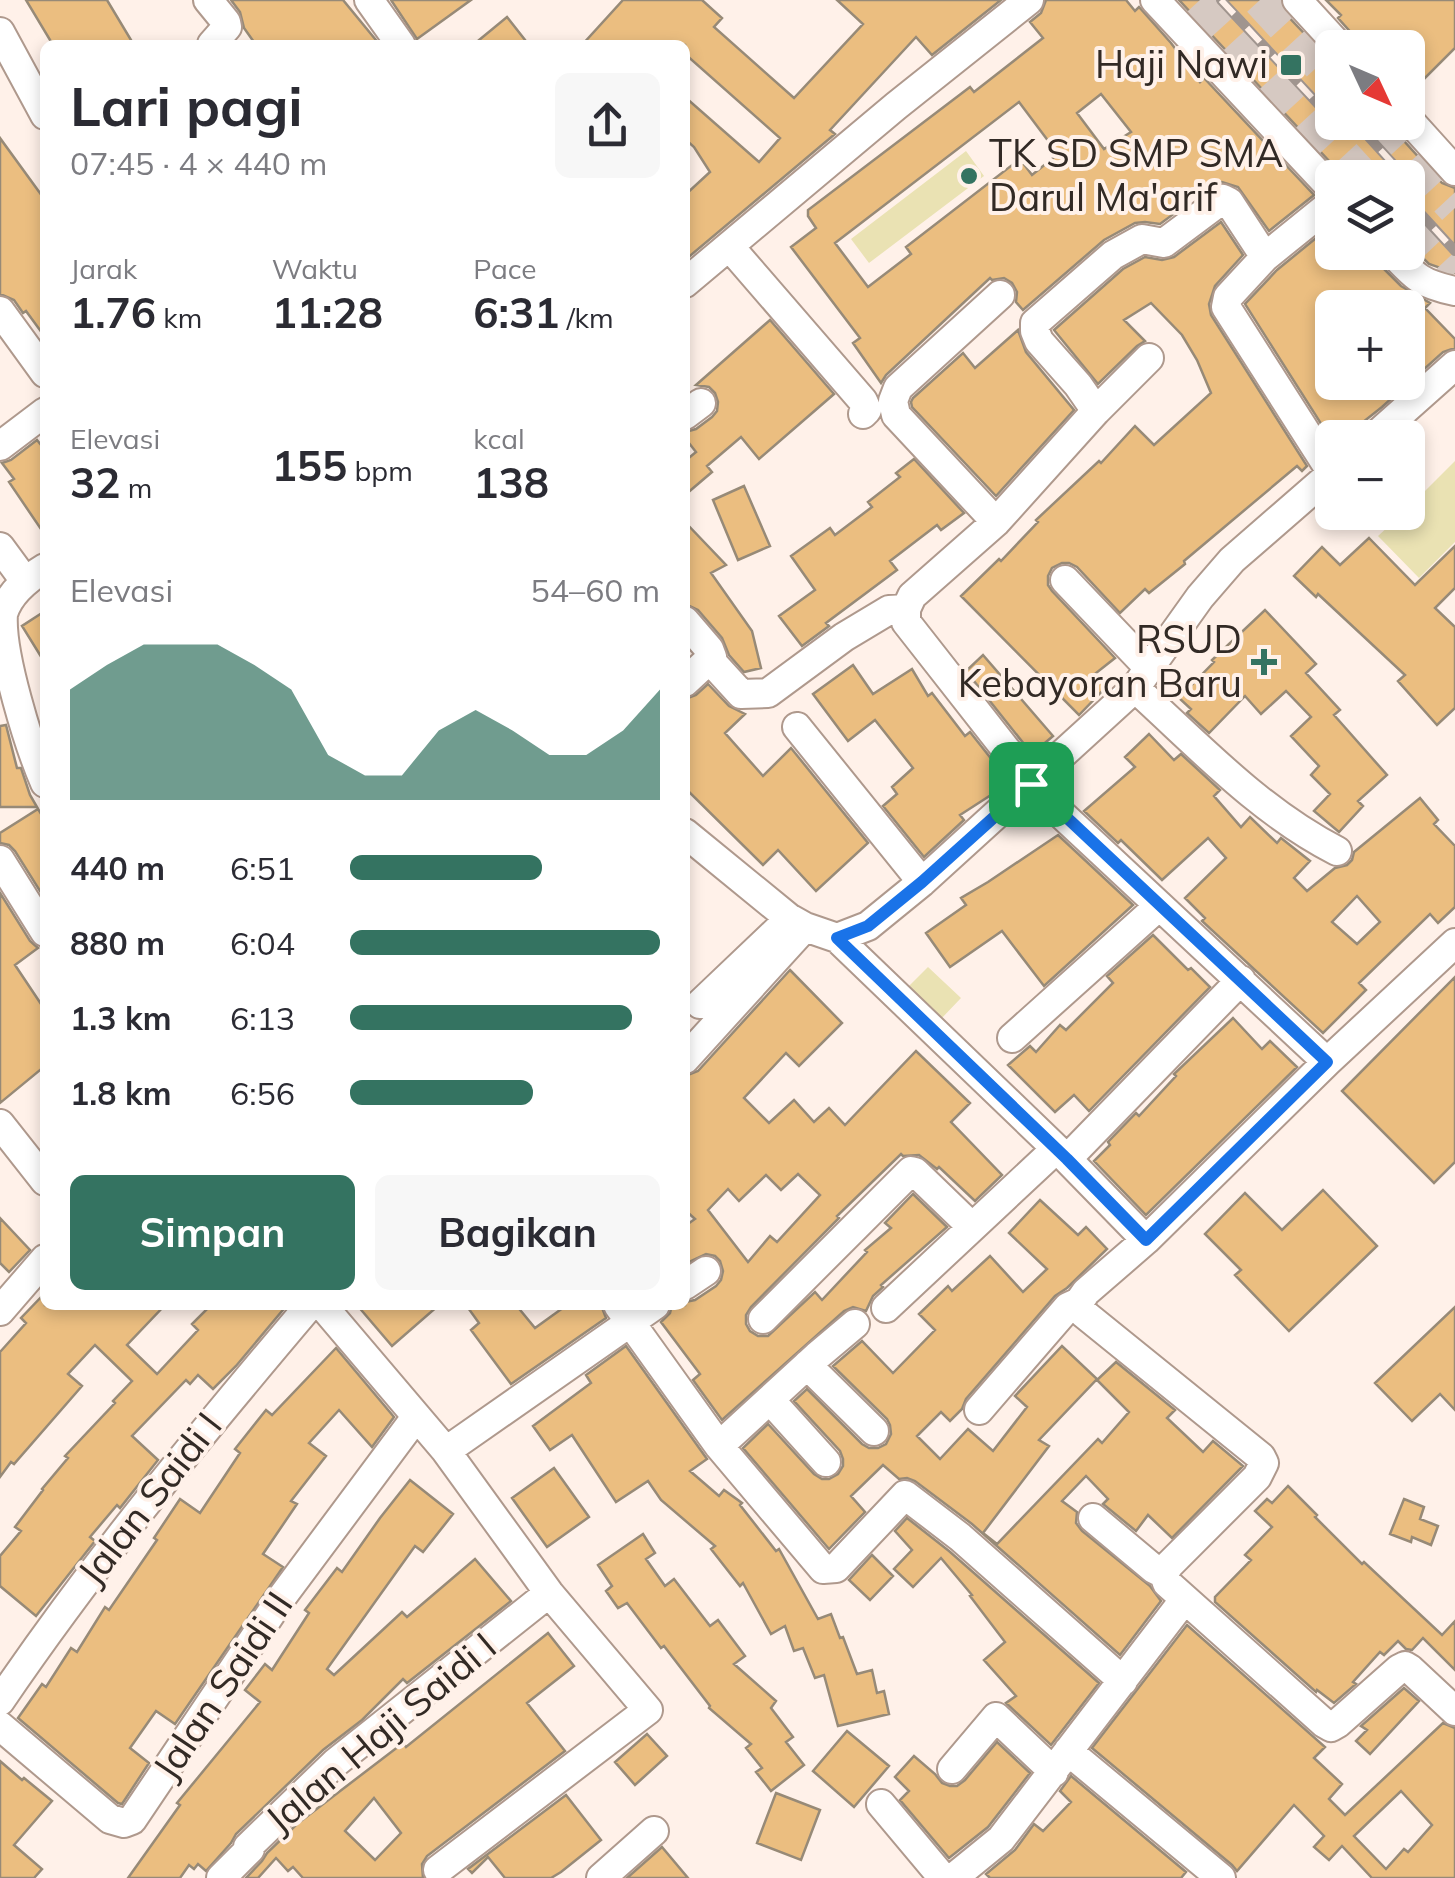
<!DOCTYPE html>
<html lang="id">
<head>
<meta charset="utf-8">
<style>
  :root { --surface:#fff; --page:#f7f7f7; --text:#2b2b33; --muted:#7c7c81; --accent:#347361 }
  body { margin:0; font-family:Mulish,sans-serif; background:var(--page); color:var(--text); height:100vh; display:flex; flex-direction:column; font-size:38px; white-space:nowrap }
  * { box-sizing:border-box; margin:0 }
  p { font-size:32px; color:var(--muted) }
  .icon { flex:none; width:55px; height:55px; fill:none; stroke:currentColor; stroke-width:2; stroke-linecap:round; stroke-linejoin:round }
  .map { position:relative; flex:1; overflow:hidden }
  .details { position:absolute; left:40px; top:40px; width:650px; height:1270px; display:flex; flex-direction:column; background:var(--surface); border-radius:15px; box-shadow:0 5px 15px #0003 }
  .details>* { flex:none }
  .needle { width:65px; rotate:134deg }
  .tools { position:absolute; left:1315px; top:30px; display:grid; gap:20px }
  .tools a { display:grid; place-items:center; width:110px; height:110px; border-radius:15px; background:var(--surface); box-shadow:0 5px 15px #0003; font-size:50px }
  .pin { position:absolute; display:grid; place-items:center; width:85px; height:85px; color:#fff; margin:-42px; border-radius:20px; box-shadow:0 5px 15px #0006 }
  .round { display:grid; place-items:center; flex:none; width:105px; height:105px; border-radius:15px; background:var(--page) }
  .overview { display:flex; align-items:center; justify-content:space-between; height:170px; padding:0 30px }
  h1 { font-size:55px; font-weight:700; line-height:75px }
  .metrics { display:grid; grid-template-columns:repeat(3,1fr); gap:15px; height:170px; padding:10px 30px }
  .metrics div { display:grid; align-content:center }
  .metrics b { font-size:42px; font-weight:700 }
  .metrics small { font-size:28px; font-weight:400 }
  .metrics p { font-size:28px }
  .chart { height:280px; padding:20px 30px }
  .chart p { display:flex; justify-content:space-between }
  .chart svg { width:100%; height:180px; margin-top:10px; fill:var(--accent); opacity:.7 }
  .button { display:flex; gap:20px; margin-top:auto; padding:20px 30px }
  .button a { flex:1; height:115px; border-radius:15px; background:var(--accent); color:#fff; font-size:40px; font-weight:700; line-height:115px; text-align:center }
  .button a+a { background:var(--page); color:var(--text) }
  ul { padding:0 30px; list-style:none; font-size:32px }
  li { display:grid; grid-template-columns:160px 120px 1fr; align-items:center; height:75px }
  li i { height:25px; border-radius:12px; background:var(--accent) }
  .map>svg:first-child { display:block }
</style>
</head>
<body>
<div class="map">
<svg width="1455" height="1878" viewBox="0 0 1455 1878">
  <rect width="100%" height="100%" fill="#fff1e9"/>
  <path fill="#eae2b3" d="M966,151l18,25 -115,87 -18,-24z
    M1455,461v81l-36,36 -41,-42 25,-23 5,-1v-4z
    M928,967l33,31 -21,22 -33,-32z"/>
  <path fill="#ebbe80" stroke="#978a77" stroke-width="2.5" fill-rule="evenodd" d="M26,0h81l27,45h-81z
    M231,0h112l37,45h-124l-12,-17 -4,-16z
    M391,0h80l-54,39z
    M623,0h79l20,18 -8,9 80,71 69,-74 -26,-24h164l-69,55 -16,-18 -86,93 5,4 -150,126v-65l25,-23 -16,-25 -9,-8v-42l74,65 21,-24 -95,-84v-9h-103z
    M1046,0h80l9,11 4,-4 32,36 29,39 4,-4 110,117 -45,36 -31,-44 -16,-5 -8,2 -3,-3 -26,20 2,3 -27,20 -15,-2 -10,1 -31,17 -81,70 -7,-8 1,-10 -5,-9 -8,-5 -12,2 -2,-2 -104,97 -5,8 -28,-40 7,-5 -69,-91 25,-19 -8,-12v-6l162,-123 4,5 69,-54 -13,-16 11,-9zM1101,94l30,38 -27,17 -27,-36zM1019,102l39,52 -26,21 -12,-16 -114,88 5,7 -43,33 -33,-44z
    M1179,0h101l4,12 48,51v59h59l4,9 47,52 13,5v85l-26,-9 -21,-21v-65h-63z
    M1326,0h129v48l-47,47v-47h-50l-4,-12 -16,-18 3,-3z
    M507,17l22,28h-56z
    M0,138l45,62v137l-19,-26 -3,2 -9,-13 -14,-6z
    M1221,222l22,33 -28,31 -6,18 2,11 96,151 -5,5 -5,-5 -113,95 1,3 -36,29 -4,-4 -25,24 -43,-46 -8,-4h-7l-10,5 -4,8v9l4,6 63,67 -19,15 12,12 -29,30 -118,-119 38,-37 2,2 37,-39 -2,-2 63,-59 2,2 34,-37 19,19 57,-52 -14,-33 -15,-25 -31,-32 -27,17 21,21 -8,5 -39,38 -44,-54 69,-61 22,-12 17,3 12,-3z
    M1332,225v27h43l4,12 22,22 29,17 -5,5 30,31v9l-12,4 -61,55 -39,31h-11v3l-87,-137 32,-34zM1332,308h76v74h-76z
    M770,320l64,74 -75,65 -18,-22 -34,29 5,6 -27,23v-34l11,-9 -11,-14v-6l11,-3 16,-12 5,-6 1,-9 -3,-9 -6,-6 -13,-2z
    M1018,330l8,22 48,58 -78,86 -84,-89 -1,-5 2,-4 50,-45 12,15z
    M37,440l8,10v85l-36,-53 5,-3 -12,-16 9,-3z
    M914,459l50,54 -23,17 -4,-5 -47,36 7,9 -71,53 3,3 -27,20 -23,-30 36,-26 -24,-34 39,-28 5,7 37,-28 -4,-5 32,-25 -4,-4z
    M744,486l26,60 -32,14 -25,-60z
    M685,522l41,43 -15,8 41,58 9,37 -17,4 -15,-17 -7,-17 -24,-28 -13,-6z
    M1369,538l46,47 40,-39v42l-20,20 20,19v81l-18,17 -39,-44 7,-6 -87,-81 -2,3 -22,-21 28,-29 18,18z
    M1265,610l51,54 -10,9 34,37 -6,5 53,60 -29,26 5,5 -24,26 -25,-21 16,-17 -19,-19 8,-9 -28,-30 20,-19 -25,-26 -25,23 -16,-18 -36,37 -22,-20 4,-4 -12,-11 35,-36 -2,-2z
    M45,611v52l-23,-37z
    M983,655l70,81 -21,18 -66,-83z
    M853,665l20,29 39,-25 16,27 4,-3 33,43 5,-4 38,48 -14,13 -34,22 4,5 -40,37 -41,-51 14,-12 -5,-7 21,-19 -38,-48 -27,21 -35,-47z
    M708,684l21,22 16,8 -20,19 38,43 28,-28 77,95 -52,48 -38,-41 -15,15 -78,-77v-89l11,-4z
    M6,725l11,43h4l9,27 7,12h-37v-81z
    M1149,734l25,26 7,-6 39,36 -6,6 27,31 9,-10 27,26 4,-5 29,23 -16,17 13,13 28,-23 12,-3 5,-5 2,-8 66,-54 18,22 -4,4 21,22v61l-17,16 -8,-9 -71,69 7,7 -43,43 -121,-112 3,-3 -20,-20 41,-40 -18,-20 -46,42 -41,-40 -3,3 -34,-32 51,-44 -10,-10zM1357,896l23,26 -23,22 -25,-22z
    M38,809l7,11v79l-30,-48 -6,-6 -9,-2v-10z
    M1058,835l75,70 -89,81 -42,-55 -52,36 -24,-34 40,-28 -5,-7 27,-16z
    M0,893l30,48 8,7 -23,17 30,45v56l-45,37z
    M1153,935l35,35 3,-2 19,19 -121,124 -15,-16 -19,17 -47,-47 22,-19 6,6 24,-27 6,5 47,-47 -6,-7z
    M790,970l52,53 -43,43 -13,-13 -42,45 25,25 25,-23 20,22 15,-14 16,17 71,-74 54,52 -19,19 51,53 -27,26 -36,-34 -2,2 -18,-14 -16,1 -2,-2 -64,62 2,2 -88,89 -5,8v9l4,7 8,5h10l47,-44 7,8 45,-48 -2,-2 26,-22 -6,-5 28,-29 34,33 -66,58 2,2 -10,9 -7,15 -13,-4 -9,4 -122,109 -29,-40 7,-6 -39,-52 9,-9 2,-8h13v-3l10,-2 21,-14 5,-6 2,-9 -3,-10 -5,-5 -9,-2 -21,10v-38l10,-7 -10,-9v-134l13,-5zM798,1174l22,21 -43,47 -7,-6 -22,26 -40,-52 20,-21 11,12 27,-26 15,15z
    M1455,977v185l-21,21 -92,-92z
    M1233,1018l29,31 8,-8 27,26 -151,148 -52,-54 16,-16 -2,-3 28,-29 3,3 37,-40 -2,-2z
    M1323,1190l54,56 -88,85 -54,-56 6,-5 -36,-36 40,-41 37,37z
    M1040,1200l38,35 8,-8 21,22 -40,39 -12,8 -89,103 -4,10 -12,12 -9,-9 -24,24 23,23 28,-30 25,22 34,-44 -12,-11 47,-50 35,33 -58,61 10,6 -66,87 14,11 101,-105 4,4 27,-31 -32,-32 19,-18 59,48 -8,8 36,34 10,-11 30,25 -71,72 -24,-23 -12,16 -33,-27 5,-5 -22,-23 -24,25 15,11 -1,11 6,8 68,55 11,15 -41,54 -148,-131 -57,-43 -8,-3 -8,1 -16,-14 -32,31 14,16 -36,37 -86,-101 25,-24 46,50 8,5h7l9,-5 5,-8v-7l-3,-8 -46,-50 13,-12 55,55 7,4h9l8,-4 5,-10 -1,-9 -3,-6 -54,-53 29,-25 31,32 42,-43 -16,-16 29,-28 4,5 38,-35 33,36 24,-23 -38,-36z
    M0,1218l30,32 -21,22 -9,-9z
    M45,1293v12h120l-38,40 30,29 41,-44 -6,-6 19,-19h76l-51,61 -23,23 -15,-14 -8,9 -4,-4 -54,56 26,24 -38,48 -3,-3 -27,32 5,4 -59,75 -36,-30v-30l21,-25 -6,-4 28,-37 -1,-1 26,-31 -3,-2 50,-53 -2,-2 19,-20 -37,-36 -27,29 14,12 -68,78 -3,-2 -11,15v-125l26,-29 -5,-5z
    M357,1305h82l-47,41z
    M466,1305h50l19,23 32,-23h34l5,13 -95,66 -40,-54 8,-7z
    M1455,1307v103l-15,-16 -28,27 -37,-38z
    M626,1346l81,113 -17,12 29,25 5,-6 18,13 -2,2 36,46 3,-2 39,70 13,-5 9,24 3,-1 14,37 15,-4 5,23 7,-2 5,23 -51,12 -14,-51 -9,3 -12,-30 -9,3 -9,-25 -14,8 -28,-51 -3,3 -29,-37 4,-3 -54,-46 -13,-19 -32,21 -44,-67 -22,15 -17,-24 58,-43 -5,-8z
    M336,1348l58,69 -22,30 -33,-37 -30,33 17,13 -35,45 6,3 -34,50 20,13 -108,157 -19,-13 -26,37 19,15 -27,41 -4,-1 -100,-85 24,-34 4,3 25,-39 6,4 28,-45 4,3 48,-70 -3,-2 26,-39 20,14 40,-60 -5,-4 31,-39 6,5z
    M554,1468l35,49 -42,30 -35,-49z
    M410,1480l43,34 -30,38 -8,-6 -88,123 7,6 68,-63 5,5 68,-58 36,42 -104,82 -4,-4 -41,41 -39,30 -87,84 -5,9 -25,28 -8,-7 -4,5 -5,-4 -9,13h-52l52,-73 -3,-2 83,-101 -15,-12 20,-26 7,6 37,-57 -4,-3 32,-42 5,4 38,-54z
    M1288,1486l29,29 -2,2 47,47 2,-2 78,73 13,-14v49l-32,-32 -11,12 -6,-1 -8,-8 -14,14 -4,-3 -27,30 3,2 -22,19 -17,-13 -1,2 -101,-90v-5l36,-37 -6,-5 27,-28 -17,-16 12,-12 5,4z
    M1404,1499l20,8 -4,12 18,7 -7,19 -19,-8 -1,5 -21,-8z
    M907,1518l42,33 150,132 -48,62 -45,-42 10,-7 -32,-36 21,-18 -35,-46 2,-1 -31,-37 -28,29 -19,-18 18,-19 -17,-19z
    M643,1534l12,19 -9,6 19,27 9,-7 36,47 8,-6 27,36 -11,8 42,37 -5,7 22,29 -7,5 18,23 -33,26 -15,-19 6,-4 -16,-20 5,-4 -42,-36 1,-2 -46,-60 -3,2 -34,-45 -9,5 -12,-17 6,-5 -14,-21z
    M872,1555l21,21 -23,24 -21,-20z
    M1187,1625l138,122 -11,11 28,26 -13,15 16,16 98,-92 12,5v150h-83l-30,-32 -13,14 -15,-13 10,-11 -30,-31 -57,66 -5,-6 -140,-117zM1401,1791l31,34 -24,27 -4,-3 -18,20 -32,-33z
    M548,1633l26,33 -47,37 38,48 -138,105 -5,8 1,14h-120l-10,-11 -5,4 -12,-13 -18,20h-12l16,-17 5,-8 30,-29 106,-81 3,4zM374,1798l27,35 -26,27 -30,-29z
    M1404,1688l15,13 -49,53 -14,-13 11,-11 -6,-4z
    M847,1731l42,35 -35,41 -41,-36z
    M647,1734l20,22 -32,29 -20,-23z
    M997,1742l33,31 -42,54 -39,31 -49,-58 9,-9 -14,-14 19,-21 21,18 7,9 8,3h7l8,-6z
    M0,1761l22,19 2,-2 28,23 -38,44 28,24 -8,9h-34z
    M1071,1776l115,96 -5,6h-191l-4,-4 29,-24 19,-26 9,7 28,-29 -11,-11z
    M776,1793l44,17 -19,50 -44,-17z
    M566,1795l35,45 -40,32 -10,6h-46l-17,-21 -16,16 -4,-4z
    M662,1847l26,31h-61z"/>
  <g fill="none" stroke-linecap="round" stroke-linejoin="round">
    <path stroke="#d6c9c2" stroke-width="35" stroke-dasharray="35 18" stroke-linecap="butt" d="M1200,0l164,178
      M1260,0l72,78
      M1375,122l80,86
      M1408,223l47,50"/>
    <g stroke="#af998d" stroke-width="32">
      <path id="minor" d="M208,0l18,22 1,5 -15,17
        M369,0l32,45
        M1155,0l177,189
        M1297,0l44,48
        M0,32l45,83
        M1408,119l47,52
        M729,246l134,155 4,9 -4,4
        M1392,252c23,25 29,32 63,39
        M1265,257l-37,40 -2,10 106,166
        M685,283l211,-177 133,-106
        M0,311l45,62
        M1149,358l-53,53 -100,111 -84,74 -6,13v13l138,176 283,264
        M1096,411l-18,-26 -39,-44 -4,-10v-8l78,-68 29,-16 22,4 59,-44 6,3 36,55 67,-54
        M685,415l16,-12
        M1373,438l82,-73
        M0,446l45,-34
        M996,522l-100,-107 -3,-14 5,-13 102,-93
        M0,547l25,34
        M45,568c-18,11 -36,25 -42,46 -3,39 26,132 42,169
        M1065,580l85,89
        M685,621l24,28 3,8 -27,25
        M710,660l31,34 27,-1 76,-56 45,-27 17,-1
        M1135,688c64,58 124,123 202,163
        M797,727l125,155
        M685,833l104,85 16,9 32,11 31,-12 54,-44 213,-194 65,-91 32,-37 100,-87
        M0,860l45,72
        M837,938l230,221 79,81
        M700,1004l82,-78
        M1012,1038l147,-132
        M685,1059l120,-132
        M0,1124l45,57
        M1067,1159l174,-179
        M685,1285l21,-14
        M1079,1302l4,11 178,144 3,6 -7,14 -88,88 -5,9 3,9 157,140 7,4 7,-4 61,-54 6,-3 5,3 45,42
        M322,1305l124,146 103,142 99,117 -210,160
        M618,1305l101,141 104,123 13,-1 69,-73 55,42 163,144
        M886,1308l170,-159
        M0,1311l45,-52
        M763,1319l148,-148 4,1 57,55
        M807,1365l67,66
        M770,1400l56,62
        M979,1410l89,-103 11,-5 7,-10 60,-52 181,-178 128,-119
        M719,1446l98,-90 38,-32
        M446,1451l209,-146
        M1093,1518l61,51 10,5
        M0,1701c96,-141 200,-266 310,-396
        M0,1726l110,93 14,4 8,-3 150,-223 134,-180
        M1068,1751l153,127
        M952,1769l44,-52 58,55
        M881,1804l62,74
        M221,1878l29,-29 -2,-2 87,-84 214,-170
        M601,1878l53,-47
        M953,1878l48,-39 183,-239"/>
    </g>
    <use href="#minor" stroke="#fff" stroke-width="28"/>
    <g stroke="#a0958f" stroke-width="10">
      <path id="rail" d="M1221,0l111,119
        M1355,122l51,56
        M1408,200l47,51"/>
    </g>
    <use href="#rail" stroke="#fff1e9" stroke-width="6" stroke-dasharray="19" stroke-linecap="butt"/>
  </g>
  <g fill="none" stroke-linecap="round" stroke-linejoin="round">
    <g stroke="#fff" stroke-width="20">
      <path id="route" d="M1031,784l296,278 -181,178 -79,-81 -230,-221 31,-12 54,-44z"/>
    </g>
    <use href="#route" stroke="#1a73e8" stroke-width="12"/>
  </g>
  <g fill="#347361" stroke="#fff1e9" stroke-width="4">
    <rect x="1279" y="53" width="24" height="24" rx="5"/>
    <circle cx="969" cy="176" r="10"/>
    <path d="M1259 647h10v10h10v10h-10v10h-10v-10h-10v-10h10z"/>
  </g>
  <g text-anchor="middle" stroke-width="8" stroke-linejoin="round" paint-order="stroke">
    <g font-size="38" fill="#322a25" stroke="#fff1e9" text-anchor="end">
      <text x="1268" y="78">Haji Nawi</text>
      <text x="989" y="167" text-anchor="start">TK SD SMP SMA<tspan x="989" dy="44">Darul Ma'arif</tspan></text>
      <text x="1242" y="653">RSUD<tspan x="1242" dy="44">Kebayoran Baru</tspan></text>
    </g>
    <g font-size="38" fill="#322a25" stroke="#fff1e9">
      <text transform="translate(150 1499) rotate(-52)" y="13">Jalan Saidi I</text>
      <text transform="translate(223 1686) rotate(-56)" y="13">Jalan Saidi II</text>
      <text transform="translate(381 1733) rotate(-40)" y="13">Jalan Haji Saidi I</text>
    </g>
  </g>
</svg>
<div class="tools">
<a><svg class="needle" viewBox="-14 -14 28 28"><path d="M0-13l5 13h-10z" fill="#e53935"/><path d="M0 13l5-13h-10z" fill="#7c7c81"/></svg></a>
<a><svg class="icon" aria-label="layers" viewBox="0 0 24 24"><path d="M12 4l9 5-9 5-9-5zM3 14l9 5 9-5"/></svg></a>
<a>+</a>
<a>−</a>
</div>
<div class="pin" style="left:1031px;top:784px;background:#1e9e55"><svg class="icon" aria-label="arrive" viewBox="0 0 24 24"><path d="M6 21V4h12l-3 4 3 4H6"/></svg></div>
<section class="details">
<div class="overview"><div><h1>Lari pagi</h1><p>07:45 · 4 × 440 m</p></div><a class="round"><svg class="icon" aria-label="share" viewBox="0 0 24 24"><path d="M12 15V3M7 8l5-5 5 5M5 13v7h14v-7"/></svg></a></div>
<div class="metrics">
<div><p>Jarak</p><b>1.76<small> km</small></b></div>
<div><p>Waktu</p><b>11:28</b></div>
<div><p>Pace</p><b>6:31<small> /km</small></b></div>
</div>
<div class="metrics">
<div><p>Elevasi</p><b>32<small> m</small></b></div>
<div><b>155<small> bpm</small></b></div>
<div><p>kcal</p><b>138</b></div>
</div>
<div class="chart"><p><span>Elevasi</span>54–60 m</p>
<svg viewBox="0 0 160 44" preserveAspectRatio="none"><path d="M0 44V17L10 11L20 6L30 6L40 6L50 11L60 17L70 33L80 38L90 38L100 27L110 22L120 27L130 33L140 33L150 27L160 17V44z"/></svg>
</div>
<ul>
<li><b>440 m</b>6:51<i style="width:62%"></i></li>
<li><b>880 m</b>6:04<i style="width:100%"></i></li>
<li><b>1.3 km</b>6:13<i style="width:91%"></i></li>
<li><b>1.8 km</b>6:56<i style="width:59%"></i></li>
</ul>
<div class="button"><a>Simpan</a><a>Bagikan</a></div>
</section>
</div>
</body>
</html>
